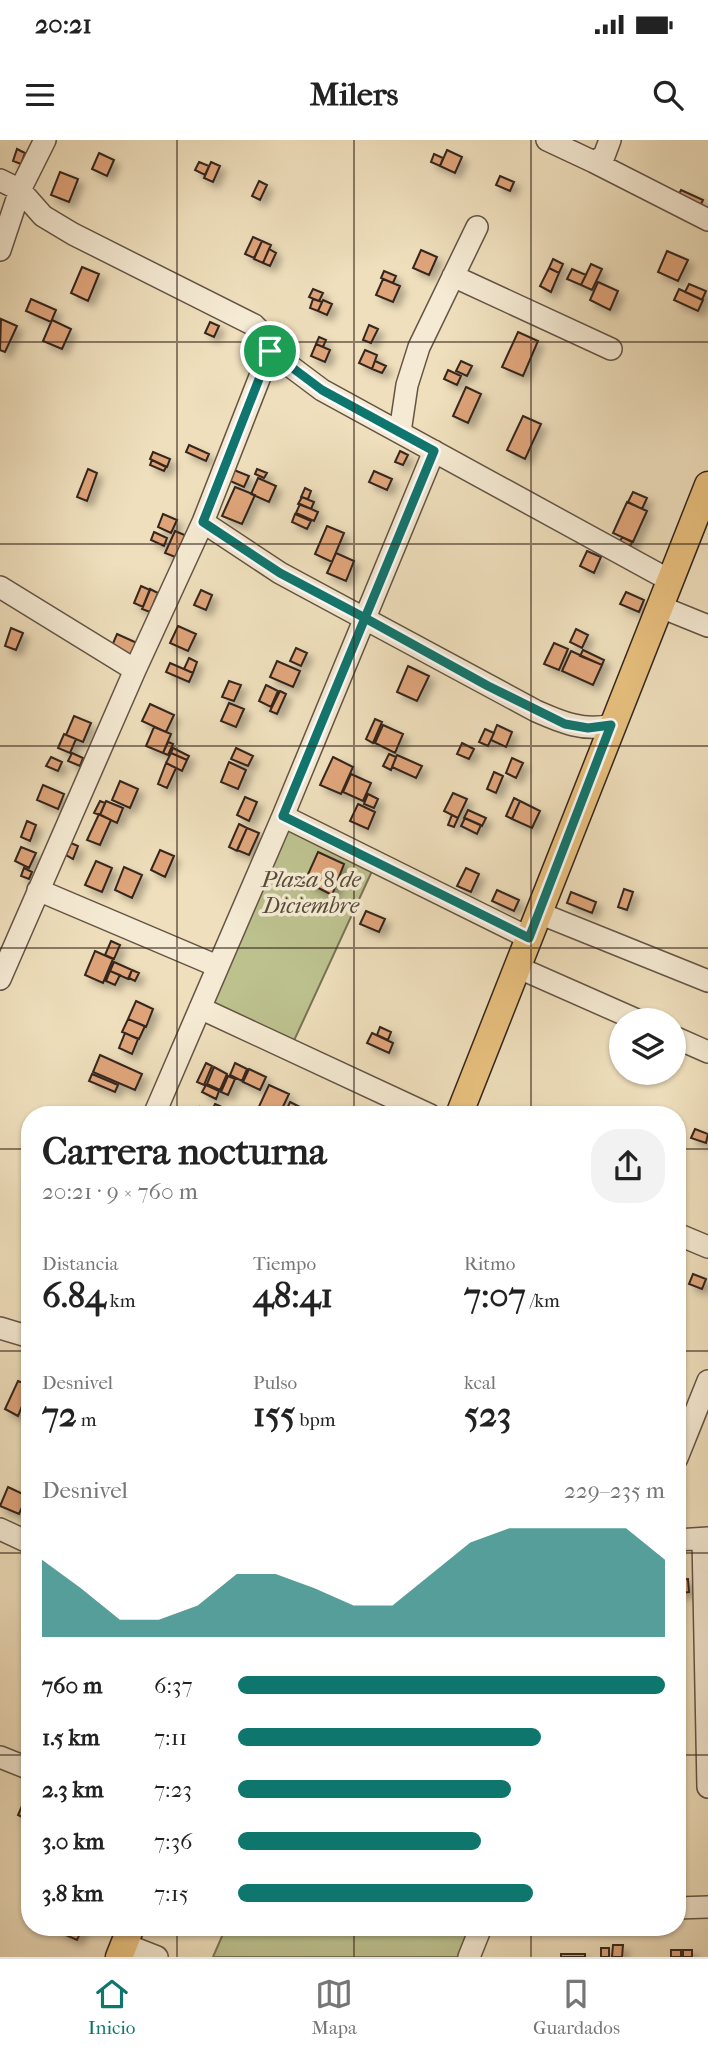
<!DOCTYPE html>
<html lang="es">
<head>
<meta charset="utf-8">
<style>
  :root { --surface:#fff; --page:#f2f2f2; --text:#222; --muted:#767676; --line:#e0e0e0; --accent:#0f766e }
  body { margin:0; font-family:"IM FELL French Canon",serif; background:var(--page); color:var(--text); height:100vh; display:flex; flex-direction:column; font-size:26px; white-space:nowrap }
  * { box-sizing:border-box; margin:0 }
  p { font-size:23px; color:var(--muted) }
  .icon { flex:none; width:38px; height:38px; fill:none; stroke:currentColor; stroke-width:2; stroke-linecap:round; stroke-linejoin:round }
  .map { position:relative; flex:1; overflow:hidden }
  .side { position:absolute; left:21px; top:966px; width:665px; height:830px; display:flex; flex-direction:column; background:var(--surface); border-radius:28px; box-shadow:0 2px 5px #0004 }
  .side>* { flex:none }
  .buttons { position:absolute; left:609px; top:868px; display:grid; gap:14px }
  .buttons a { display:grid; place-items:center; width:77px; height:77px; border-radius:50%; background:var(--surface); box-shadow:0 2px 5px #0004; font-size:35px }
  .pin { position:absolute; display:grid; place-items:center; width:60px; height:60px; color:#fff; margin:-30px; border:4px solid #fff; border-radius:50%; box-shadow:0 2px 7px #0007 }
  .round { display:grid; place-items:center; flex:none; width:74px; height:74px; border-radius:28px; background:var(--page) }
  .head { display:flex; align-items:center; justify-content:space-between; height:119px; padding:0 21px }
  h1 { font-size:38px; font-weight:800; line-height:52px }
  .metrics { display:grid; grid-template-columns:repeat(3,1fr); gap:10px; height:119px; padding:7px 21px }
  .metrics div { display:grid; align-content:center }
  .metrics b { font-size:35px; font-weight:800 }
  .metrics small { font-size:19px; font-weight:400 }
  .metrics p { font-size:19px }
  .chart { height:196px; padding:14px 21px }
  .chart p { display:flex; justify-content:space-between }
  .chart svg { width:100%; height:126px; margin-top:7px; fill:var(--accent); opacity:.7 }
  ul { padding:0 21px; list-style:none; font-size:23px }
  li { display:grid; grid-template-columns:112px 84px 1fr; align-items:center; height:52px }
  li i { height:18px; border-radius:9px; background:var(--accent) }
  .status { display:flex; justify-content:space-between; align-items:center; height:49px; padding:0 35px; background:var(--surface); direction:ltr }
  .status svg { height:19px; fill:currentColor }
  header { display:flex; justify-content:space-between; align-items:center; height:91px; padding:0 21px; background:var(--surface); font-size:32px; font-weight:800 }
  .tabs { display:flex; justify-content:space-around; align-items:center; height:98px; border-top:2px solid var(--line); background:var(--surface); font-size:19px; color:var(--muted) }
  .tabs a { display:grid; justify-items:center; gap:4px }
  .tabs .selected { color:var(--accent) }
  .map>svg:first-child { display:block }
</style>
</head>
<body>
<div class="status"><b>20:21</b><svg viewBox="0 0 49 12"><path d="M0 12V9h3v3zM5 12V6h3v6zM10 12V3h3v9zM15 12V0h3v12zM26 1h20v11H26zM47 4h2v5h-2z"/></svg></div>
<header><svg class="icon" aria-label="menu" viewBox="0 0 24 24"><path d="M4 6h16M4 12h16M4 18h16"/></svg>Milers<svg class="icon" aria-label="search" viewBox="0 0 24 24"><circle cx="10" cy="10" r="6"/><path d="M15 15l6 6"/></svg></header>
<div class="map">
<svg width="708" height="1817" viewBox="0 0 708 1817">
  <defs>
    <filter id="shadow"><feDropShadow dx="5.5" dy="5.5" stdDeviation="3.5" flood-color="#0004"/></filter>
  </defs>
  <rect width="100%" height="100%" fill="#efdfbc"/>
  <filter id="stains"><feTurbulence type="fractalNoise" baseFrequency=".00286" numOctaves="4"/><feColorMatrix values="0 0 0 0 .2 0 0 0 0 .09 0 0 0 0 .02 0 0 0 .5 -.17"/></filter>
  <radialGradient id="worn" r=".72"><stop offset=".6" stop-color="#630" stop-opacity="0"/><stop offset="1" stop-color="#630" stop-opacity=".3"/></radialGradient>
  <path fill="#bcc18e" stroke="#787356" stroke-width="2" d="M288,686l85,43 -81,176 -82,-40z
    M226,1787h248l-11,30h-250z"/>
  <path fill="#dfa47a" stroke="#34251e" stroke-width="2" filter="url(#shadow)" d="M17,9l8,4 -4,11 -8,-3z
    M447,10l15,7 -7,16 -15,-7z
    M99,13l15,7 -7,16 -15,-7z
    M434,14l9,4 -3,8 -9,-4z
    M199,22l10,4 -4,9 -10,-5z
    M211,22l9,4 -7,16 -9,-4z
    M60,32l18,7 -9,23 -18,-7z
    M500,36l14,6 -4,9 -14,-6z
    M259,41l8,4 -7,15 -8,-4z
    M681,50l22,10 -8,16 -22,-10z
    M253,97l9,4 -8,17 -9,-4z
    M262,101l9,4 -8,18 -9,-4z
    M269,109l7,4 -6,13 -7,-3z
    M421,110l16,7 -8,18 -16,-7z
    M667,111l21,9 -10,21 -20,-9z
    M553,119l10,5 -4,9 -10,-5z
    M591,124l11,5 -10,21 -11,-5z
    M82,127l17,7 -11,27 -17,-8z
    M549,128l10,5 -8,19 -11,-6z
    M572,129l14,6 -5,10 -14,-6z
    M384,131l12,5 -3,7 -12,-5z
    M383,139l17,7 -7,16 -17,-7z
    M598,142l20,9 -8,19 -20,-10z
    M689,144l17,7 -4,9 -17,-8z
    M313,149l10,4 -4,8 -10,-4z
    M679,149l24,11 -5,11 -24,-11z
    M31,159l25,11 -5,12 -25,-11z
    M313,159l9,3 -4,9 -8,-3z
    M323,160l9,4 -5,11 -9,-4z
    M1,179l16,7 -12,26 -5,-2z
    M52,180l19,9 -9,20 -19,-8z
    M210,182l9,4 -5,11 -9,-4z
    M369,185l9,4 -7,14 -8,-3z
    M518,192l20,9 -15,35 -21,-9z
    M319,197l7,3 -3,7 -7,-3z
    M316,204l14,6 -5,12 -14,-6z
    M365,210l12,5 -5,14 -13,-6z
    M375,221l11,5 -4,7 -10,-4z
    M461,221l11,5 -5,10 -11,-5z
    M448,230l13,6 -4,9 -13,-6z
    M466,247l15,7 -13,29 -15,-7z
    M523,276l18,8 -16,35 -18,-9z
    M189,305l20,9 -3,7 -20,-9z
    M400,311l8,4 -5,10 -8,-3z
    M153,312l17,7 -3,8 -17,-8z
    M152,320l14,7 -2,4 -14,-6z
    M88,329l9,4 -10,28 -10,-4z
    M257,329l10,4 -3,5 -9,-4z
    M234,330l15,6 -5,11 -14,-6z
    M374,331l18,8 -5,11 -18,-8z
    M258,338l18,8 -7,16 -18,-8z
    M235,347l20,8 -13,29 -20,-8z
    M305,348l6,3 -3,8 -7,-2z
    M633,352l14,6 -5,11 -14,-7z
    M302,357l12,5 -3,7 -13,-5z
    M627,362l20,9 -14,31 -20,-9z
    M300,364l18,8 -4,9 -18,-8z
    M163,374l14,6 -6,13 -13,-6z
    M295,374l16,7 -4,8 -15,-7z
    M327,386l17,7 -12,29 -17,-8z
    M175,391l12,5 -9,22 -13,-5z
    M154,392l13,6 -3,8 -13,-6z
    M622,397l10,5 -4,9 -10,-5z
    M587,411l14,6 -7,16 -14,-7z
    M336,413l18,8 -8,20 -19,-8z
    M141,446l9,4 -7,17 -9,-4z
    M150,449l8,4 -8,19 -8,-3z
    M201,450l11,5 -6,15 -12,-5z
    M626,452l18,8 -5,12 -19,-8z
    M178,486l18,8 -8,17 -18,-8z
    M11,488l12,5 -7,17 -11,-4z
    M576,489l12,6 -6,13 -12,-6z
    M117,494l20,9 -6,13 -20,-8z
    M554,503l14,6 -9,21 -15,-6z
    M296,508l11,5 -6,13 -11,-5z
    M583,510l21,10 -2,5 -22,-9z
    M571,511l31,14 -9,20 -31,-14z
    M189,518l8,4 -4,11 -9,-4z
    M277,521l23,10 -7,16 -23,-10z
    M170,523l23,10 -4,9 -23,-10z
    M408,526l21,10 -12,25 -20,-9z
    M229,541l12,4 -7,16 -12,-4z
    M266,545l12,6 -7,16 -12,-6z
    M280,551l6,3 -9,20 -7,-3z
    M229,563l15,6 -8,18 -15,-6z
    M150,564l24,11 -8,17 -24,-11z
    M74,576l17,7 -8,19 -17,-7z
    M375,579l7,3 -9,21 -7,-4z
    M383,585l20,9 -8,19 -20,-10z
    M497,585l15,7 -6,15 -15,-7z
    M154,587l17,7 -8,19 -17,-7z
    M485,589l9,4 -6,13 -9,-4z
    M64,594l12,5 -6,14 -12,-5z
    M168,602l5,2 -5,11 -5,-2z
    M462,603l12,6 -5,10 -12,-5z
    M173,608l16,8 -2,4 -16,-7z
    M236,608l17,8 -5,10 -17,-7z
    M72,613l11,5 -3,8 -12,-5z
    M171,613l16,7 -5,11 -16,-8z
    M389,614l7,3 -5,13 -8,-4z
    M397,615l25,11 -6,12 -24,-11z
    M51,617l11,5 -4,9 -12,-5z
    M333,617l20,10 -12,27 -21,-9z
    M512,618l11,5 -7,15 -10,-5z
    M229,622l17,8 -8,19 -17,-7z
    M166,623l10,5 -9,20 -9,-4z
    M494,632l9,4 -7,17 -9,-4z
    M351,634l20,9 -8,18 -20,-9z
    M120,641l18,8 -8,19 -18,-8z
    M43,645l21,9 -6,15 -21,-9z
    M453,653l14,6 -9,19 -14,-7z
    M368,654l10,5 -4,9 -10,-4z
    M245,657l12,5 -8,19 -12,-6z
    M514,658l6,3 -8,18 -6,-3z
    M100,661l5,2 -5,12 -6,-2z
    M106,661l17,7 -6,15 -17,-8z
    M520,661l20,10 -8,17 -20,-9z
    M358,664l17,8 -7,17 -18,-8z
    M468,670l18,8 -4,8 -18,-8z
    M99,674l12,6 -11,25 -13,-5z
    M452,675l6,3 -4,9 -6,-2z
    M465,678l16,7 -4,9 -16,-8z
    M27,681l9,4 -6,16 -9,-4z
    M239,684l8,4 -10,23 -8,-4z
    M247,688l12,5 -10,22 -12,-5z
    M71,703l7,3 -5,13 -7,-4z
    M21,707l15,6 -7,15 -14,-7z
    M160,710l14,6 -9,21 -14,-7z
    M318,712l26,12 -12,31 -27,-14z
    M96,721l16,7 -10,24 -17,-7z
    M124,727l18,8 -10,23 -17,-8z
    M24,728l8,4 -3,7 -8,-3z
    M466,728l13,6 -8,18 -14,-6z
    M624,749l9,3 -6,18 -9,-3z
    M497,750l22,10 -5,11 -22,-10z
    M571,752l25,10 -4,11 -25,-10z
    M366,771l19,8 -6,13 -19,-8z
    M111,801l9,4 -6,14 -9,-4z
    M95,811l18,8 -10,24 -18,-8z
    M114,822l18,8 -4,9 -18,-8z
    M132,830l7,3 -4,8 -6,-3z
    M110,831l10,4 -5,10 -9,-4z
    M136,861l17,8 -7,18 -18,-8z
    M128,879l17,7 -6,13 -17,-7z
    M380,887l11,5 -3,8 -11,-5z
    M125,893l13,6 -6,15 -13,-6z
    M372,893l21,10 -4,10 -22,-10z
    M100,915l42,19 -7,16 -42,-18z
    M206,923l6,3 -8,19 -7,-3z
    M235,923l12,6 -5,12 -12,-6z
    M214,927l13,7 -7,16 -13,-6z
    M249,929l17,8 -6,13 -17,-8z
    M92,934l26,11 -3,7 -26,-11z
    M228,936l7,3 -7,16 -7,-3z
    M206,945l13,6 -3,8 -14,-7z
    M269,945l20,9 -10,21h-24z
    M290,962l14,7 -3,6h-17z
    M215,964l5,2 -4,9h-6z
    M200,967l9,5 -1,3h-11z
    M695,989l13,5 -2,9 -15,-5z
    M693,1134l13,5 -4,10 -13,-5z
    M18,1241l12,5 -12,30 -13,-7z
    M8,1347l19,9 -8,18 -19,-8z
    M688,1439l1,13 -12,1v-13z
    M28,1652h2v29l-12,-6z
    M62,1787h21l-6,13 -18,-8z
    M613,1805h10l-1,12h-10z
    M601,1808h8v9h-8z
    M671,1810h10v7h-10z
    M683,1810h9v7h-9z
    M561,1814h24v3h-24z"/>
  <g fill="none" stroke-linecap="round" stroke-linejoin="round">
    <g stroke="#635446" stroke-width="24">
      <path id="minor" d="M547,0l47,22 10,-6 6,-16
        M594,22l114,58
        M0,40l20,10 23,26 30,18 181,91 12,12 4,14 -67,171 -68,148 -135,309
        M0,110l20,-60 25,-50
        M453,136l158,73
        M270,211l52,39 349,191
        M400,292l7,-47 12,-38 58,-120
        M203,382l77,51 256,138c25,11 48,21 75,14
        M0,447l135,83
        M661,467l47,19
        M283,676l246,122
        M38,750l179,76
        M539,773l169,68
        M517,827l120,53
        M200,868l230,107
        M674,897l34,15
        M154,975l129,-299 151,-365
        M677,1094l31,13
        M0,1188l30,9
        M677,1318l31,-77
        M0,1389l30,14
        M703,1399l5,248
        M677,1400l31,-2
        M0,1617l30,12
        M677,1768l31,-1
        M124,1804l33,13
        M469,1817l12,-30"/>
    </g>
    <g stroke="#34251e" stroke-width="29">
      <path id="major" d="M459,975l249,-630
        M119,1817l12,-30"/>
    </g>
    <use href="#minor" stroke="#f5ead3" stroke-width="21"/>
    <use href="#major" stroke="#e8c07e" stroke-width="26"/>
  </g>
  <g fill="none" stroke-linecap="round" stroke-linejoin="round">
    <g stroke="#fff" stroke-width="14">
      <path id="route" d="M270,211l-67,171 77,51 85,45 -82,198 246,122 82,-213 -23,3 -23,-4 -77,-38 -123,-68 69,-167 -112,-61 -52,-39"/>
    </g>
    <use href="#route" stroke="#0f766e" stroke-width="9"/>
  </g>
  <path fill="none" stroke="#34251e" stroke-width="2" stroke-opacity="0.55" d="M177,0v975M354,0v975M531,0v975M0,202h708M0,404h708M0,606h708M0,808h708M0,1009h30M677,1009h31M0,1211h30M677,1211h31M0,1413h30M677,1413h31M0,1615h30M677,1615h31M177,1787v30M354,1787v30M531,1787v30"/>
  <g text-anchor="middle" stroke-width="7" stroke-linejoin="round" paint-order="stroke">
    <g font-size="23" font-style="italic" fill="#564c3a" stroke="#f5ead3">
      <text x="311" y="747">Plaza 8 de<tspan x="311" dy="26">Diciembre</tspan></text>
    </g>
  </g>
  <rect width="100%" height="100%" filter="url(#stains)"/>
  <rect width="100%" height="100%" fill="url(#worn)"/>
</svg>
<div class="buttons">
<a><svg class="icon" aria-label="layers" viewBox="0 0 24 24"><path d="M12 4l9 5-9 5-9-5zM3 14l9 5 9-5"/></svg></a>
</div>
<div class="pin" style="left:270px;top:211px;background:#1e9e55"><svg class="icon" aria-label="arrive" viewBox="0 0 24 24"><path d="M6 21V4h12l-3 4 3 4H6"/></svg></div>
<section class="side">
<div class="head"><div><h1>Carrera nocturna</h1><p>20:21 · 9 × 760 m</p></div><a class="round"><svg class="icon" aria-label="share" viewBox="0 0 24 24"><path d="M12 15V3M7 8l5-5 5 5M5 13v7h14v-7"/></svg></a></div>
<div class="metrics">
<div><p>Distancia</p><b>6.84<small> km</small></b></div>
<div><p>Tiempo</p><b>48:41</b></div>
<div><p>Ritmo</p><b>7:07<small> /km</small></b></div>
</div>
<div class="metrics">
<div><p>Desnivel</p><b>72<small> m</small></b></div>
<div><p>Pulso</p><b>155<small> bpm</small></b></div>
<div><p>kcal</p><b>523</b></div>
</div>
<div class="chart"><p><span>Desnivel</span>229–235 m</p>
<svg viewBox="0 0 160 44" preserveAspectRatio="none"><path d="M0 44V17L10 27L20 38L30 38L40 33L50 22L60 22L70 27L80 33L90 33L100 22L110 11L120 6L130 6L140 6L150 6L160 17V44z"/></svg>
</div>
<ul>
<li><b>760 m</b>6:37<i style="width:100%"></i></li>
<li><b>1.5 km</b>7:11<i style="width:71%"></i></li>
<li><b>2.3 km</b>7:23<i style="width:64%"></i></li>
<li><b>3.0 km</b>7:36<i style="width:57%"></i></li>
<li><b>3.8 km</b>7:15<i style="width:69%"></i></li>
</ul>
</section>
</div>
<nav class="tabs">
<a class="selected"><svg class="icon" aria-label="home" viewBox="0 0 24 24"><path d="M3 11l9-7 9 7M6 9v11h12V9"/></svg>Inicio</a>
<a><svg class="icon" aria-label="map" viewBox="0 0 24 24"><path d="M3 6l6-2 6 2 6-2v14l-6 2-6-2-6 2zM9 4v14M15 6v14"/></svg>Mapa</a>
<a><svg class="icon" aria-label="saved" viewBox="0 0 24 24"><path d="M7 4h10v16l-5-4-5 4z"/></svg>Guardados</a>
</nav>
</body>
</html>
